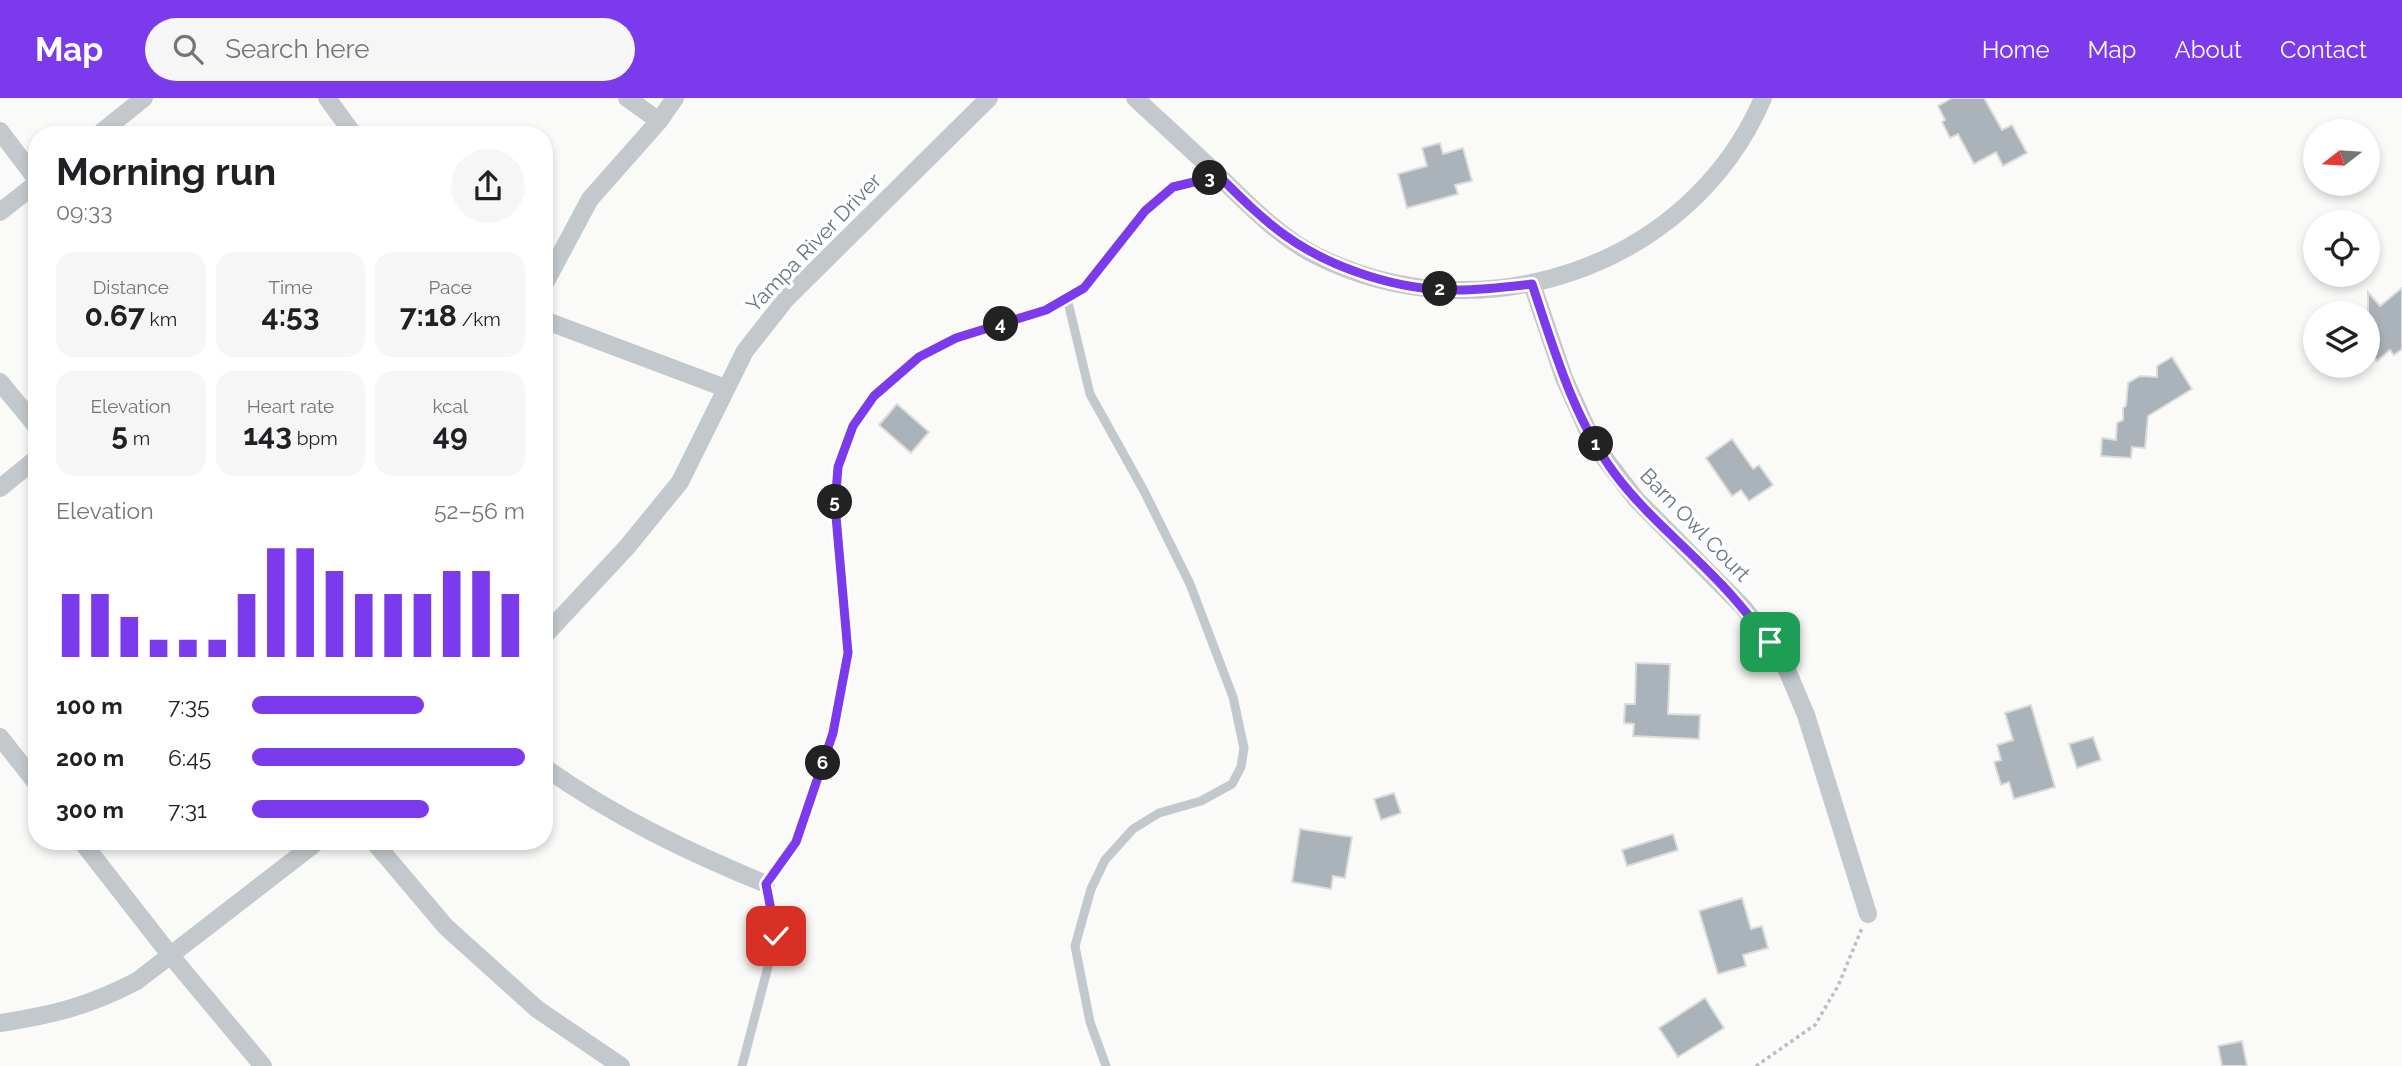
<!DOCTYPE html>
<html lang="en">
<head>
<meta charset="utf-8">
<style>
  :root { --surface:#fff; --page:#f6f6f6; --text:#202124; --muted:#757577; --accent:#7c3aed }
  body { margin:0; font-family:Raleway,sans-serif; background:var(--page); color:var(--text); height:100vh; display:flex; flex-direction:column; font-size:26px; white-space:nowrap }
  * { box-sizing:border-box; margin:0 }
  p { font-size:23px; color:var(--muted) }
  .icon { flex:none; width:38px; height:38px; fill:none; stroke:currentColor; stroke-width:2; stroke-linecap:round; stroke-linejoin:round }
  .map { position:relative; flex:1; overflow:hidden }
  .drawer { position:absolute; left:28px; top:28px; width:525px; height:724px; display:flex; flex-direction:column; background:var(--surface); border-radius:28px; box-shadow:0 4px 10px #0003 }
  .drawer>* { flex:none }
  .needle { width:46px; rotate:253deg }
  .buttons { position:absolute; left:2303px; top:21px; display:grid; gap:14px }
  .buttons a { display:grid; place-items:center; width:77px; height:77px; border-radius:50%; background:var(--surface); box-shadow:0 4px 10px #0003; font-size:35px }
  .pin { position:absolute; display:grid; place-items:center; width:60px; height:60px; color:#fff; margin:-30px; border-radius:14px; box-shadow:0 4px 10px #0006 }
  .km { position:absolute; width:35px; height:35px; margin:-18px; border-radius:50%; background:#222; color:#fff; font-size:19px; line-height:35px; text-align:center }
  .round { display:grid; place-items:center; flex:none; width:74px; height:74px; border-radius:37px; background:var(--page) }
  .head { display:flex; align-items:center; justify-content:space-between; height:119px; padding:0 28px }
  h1 { font-size:38px; font-weight:700; line-height:52px }
  .metrics { display:grid; grid-template-columns:repeat(3,1fr); gap:10px; height:119px; padding:7px 28px }
  .metrics div { display:grid; align-content:center; border-radius:18px; background:var(--page); text-align:center }
  .metrics b { font-size:30px; font-weight:700 }
  .metrics small { font-size:19px; font-weight:400 }
  .metrics p { font-size:19px }
  .chart { height:196px; padding:14px 28px }
  .chart p { display:flex; justify-content:space-between }
  .chart svg { width:100%; height:126px; margin-top:7px; stroke:var(--accent); stroke-width:6 }
  ul { padding:0 28px; list-style:none; font-size:23px }
  li { display:grid; grid-template-columns:112px 84px 1fr; align-items:center; height:52px }
  li i { height:18px; border-radius:9px; background:var(--accent) }
  header { display:flex; align-items:center; gap:42px; box-sizing:border-box; height:98px; padding:0 35px; background:var(--accent); color:#fff }
  header strong { font-size:33px }
  nav { display:flex; gap:38px; margin-inline-start:auto; font-size:24px }
  .search { width:490px; height:63px; background:var(--page); display:flex; align-items:center; gap:18px; box-sizing:border-box; padding:0 24px; border-radius:38px; color:var(--muted); font-size:26px }
  .map>svg:first-child { display:block }
</style>
</head>
<body>
<header>
<strong>Map</strong>
<div class="search"><svg class="icon" aria-label="search" viewBox="0 0 24 24"><circle cx="10" cy="10" r="6"/><path d="M15 15l6 6"/></svg>Search here</div>
<nav><a>Home</a><a>Map</a><a>About</a><a>Contact</a></nav>
</header>
<div class="map">
<svg width="2402" height="968" viewBox="0 0 2402 968">
  <rect width="100%" height="100%" fill="#fafaf8"/>
  <path fill="#aab3b9" stroke="#dcdcda" stroke-width="2" d="M1952,0h32l18,32 10,-5 15,28 -24,13 -7,-14 -22,12 -16,-30 -8,4 -8,-16 3,-2 -7,-14z
    M1440,45l3,11 20,-6 9,33 -17,4 3,9 -51,14 -9,-34 29,-8 -5,-18z
    M2402,190v61l-8,6 -4,-5 -13,11 -9,-11v-58l12,14z
    M2172,259l20,32 -44,27 -3,32 -13,-1 -1,11 -30,-2 1,-18 14,2 1,-17 6,-3v-12l3,-2 2,-23 12,-7 17,1v-11z
    M897,306l32,28 -18,21 -32,-28z
    M1732,341l21,30 6,-4 14,20 -24,16 -8,-11 -9,6 -26,-38z
    M1636,565l34,1 -2,50 32,1 -1,24 -66,-3 1,-12 -10,-1 1,-19h10z
    M2031,607l24,82 -41,12 -5,-17 -8,3 -7,-23 7,-2 -4,-15 16,-5 -8,-27z
    M2093,639l8,23 -24,8 -8,-24z
    M1394,695l7,20 -20,7 -7,-21z
    M1300,731l52,8 -7,41 -12,-2 -2,13 -39,-7z
    M1673,736l5,16 -51,16 -5,-16z
    M1742,800l9,31 11,-3 6,22 -25,7 3,11 -28,8 -19,-63z
    M1705,900l19,30 -46,29 -19,-29z
    M2242,943l5,25h-25l-4,-20z"/>
  <g fill="none" stroke-linecap="round" stroke-linejoin="round">
    <path stroke="#bbbfc2" stroke-width="3.5" stroke-dasharray="3.5 3.5" stroke-linecap="butt" d="M1756,968l59,-41 23,-39 24,-58"/>
    <path stroke="#c3c8cc" stroke-width="9" d="M1067,200l23,96 54,97 46,93 43,113 11,51 -3,19 -9,17 -31,17 -42,12 -26,16 -28,31 -14,29 -16,57 15,76 16,44
      M742,968l34,-130 -10,-52 30,-41 37,-110 15,-80 -13,-148 3,-38 15,-41 21,-30 45,-39 37,-19 90,-27 38,-23 61,-77 28,-24 46,-11"/>
    <path stroke="#c3c8cc" stroke-width="18" d="M327,0l27,37
      M627,0l32,23
      M1135,0c30,28 60,55 89,83 28,27 56,56 91,74 163,83 375,14 448,-157
      M0,33l37,49
      M98,37l46,-37
      M0,114l37,-29
      M1532,186l32,94 23,51 15,26 34,44 107,108 27,35 17,28 19,45 62,199
      M544,187l46,-86 69,-78 16,-23
      M544,222l181,68
      M0,284l37,45
      M0,390l37,-30
      M544,538l83,-89 53,-65 65,-131 41,-52 203,-201
      M0,639l37,47
      M544,669c69,49 144,85 222,117
      M82,744l89,114 92,110
      M374,744l72,85 91,82 84,57
      M0,925c53,-8 89,-17 137,-42l180,-139"/>
  </g>
  <g fill="none" stroke-linecap="round" stroke-linejoin="round">
    <g stroke="#fff" stroke-width="14">
      <path id="route" d="M776,838l-10,-52 30,-42 37,-109 15,-80 -13,-148 3,-38 15,-41 21,-30 45,-39 37,-19 90,-28 38,-22 61,-77 28,-24 46,-11c21,21 43,43 67,60 46,33 115,55 171,54 25,0 50,-3 75,-6 22,65 41,134 83,190 29,39 69,71 103,107 19,19 35,40 52,61"/>
    </g>
    <use href="#route" stroke="#7c3aed" stroke-width="9"/>
  </g>
  <g text-anchor="middle" stroke-width="7" stroke-linejoin="round" paint-order="stroke">
    <g font-size="21" fill="#657683" stroke="#fff">
      <text transform="translate(814 145) rotate(-46)" y="7">Yampa River Driver</text>
      <text transform="translate(1695 427) rotate(46)" y="7">Barn Owl Court</text>
    </g>
  </g>
</svg>
<div class="buttons">
<a><svg class="needle" viewBox="-14 -14 28 28"><path d="M0-13l5 13h-10z" fill="#e53935"/><path d="M0 13l5-13h-10z" fill="#757577"/></svg></a>
<a><svg class="icon" aria-label="locate" viewBox="0 0 24 24"><circle cx="12" cy="12" r="6"/><path d="M12 2v4M12 18v4M2 12h4M18 12h4"/></svg></a>
<a><svg class="icon" aria-label="layers" viewBox="0 0 24 24"><path d="M12 4l9 5-9 5-9-5zM3 14l9 5 9-5"/></svg></a>
</div>
<div class="pin" style="left:1770px;top:544px;background:#1e9e55"><svg class="icon" aria-label="arrive" viewBox="0 0 24 24"><path d="M6 21V4h12l-3 4 3 4H6"/></svg></div>
<div class="pin" style="left:776px;top:838px;background:#d93025"><svg class="icon" aria-label="check" viewBox="0 0 24 24"><path d="M5 12l5 5 9-10"/></svg></div>
<b class="km" style="left:1596px;top:346px">1</b>
<b class="km" style="left:1440px;top:191px">2</b>
<b class="km" style="left:1210px;top:80px">3</b>
<b class="km" style="left:1001px;top:226px">4</b>
<b class="km" style="left:835px;top:404px">5</b>
<b class="km" style="left:823px;top:665px">6</b>
<section class="drawer">
<div class="head"><div><h1>Morning run</h1><p>09:33</p></div><a class="round"><svg class="icon" aria-label="share" viewBox="0 0 24 24"><path d="M12 15V3M7 8l5-5 5 5M5 13v7h14v-7"/></svg></a></div>
<div class="metrics">
<div><p>Distance</p><b>0.67<small> km</small></b></div>
<div><p>Time</p><b>4:53</b></div>
<div><p>Pace</p><b>7:18<small> /km</small></b></div>
</div>
<div class="metrics">
<div><p>Elevation</p><b>5<small> m</small></b></div>
<div><p>Heart rate</p><b>143<small> bpm</small></b></div>
<div><p>kcal</p><b>49</b></div>
</div>
<div class="chart"><p><span>Elevation</span>52–56 m</p>
<svg viewBox="0 0 160 44" preserveAspectRatio="none"><path d="M5 44V22M15 44V22M25 44V30M35 44V38M45 44V38M55 44V38M65 44V22M75 44V6M85 44V6M95 44V14M105 44V22M115 44V22M125 44V22M135 44V14M145 44V14M155 44V22"/></svg>
</div>
<ul>
<li><b>100 m</b>7:35<i style="width:63%"></i></li>
<li><b>200 m</b>6:45<i style="width:100%"></i></li>
<li><b>300 m</b>7:31<i style="width:65%"></i></li>
</ul>
</section>
</div>
</body>
</html>
